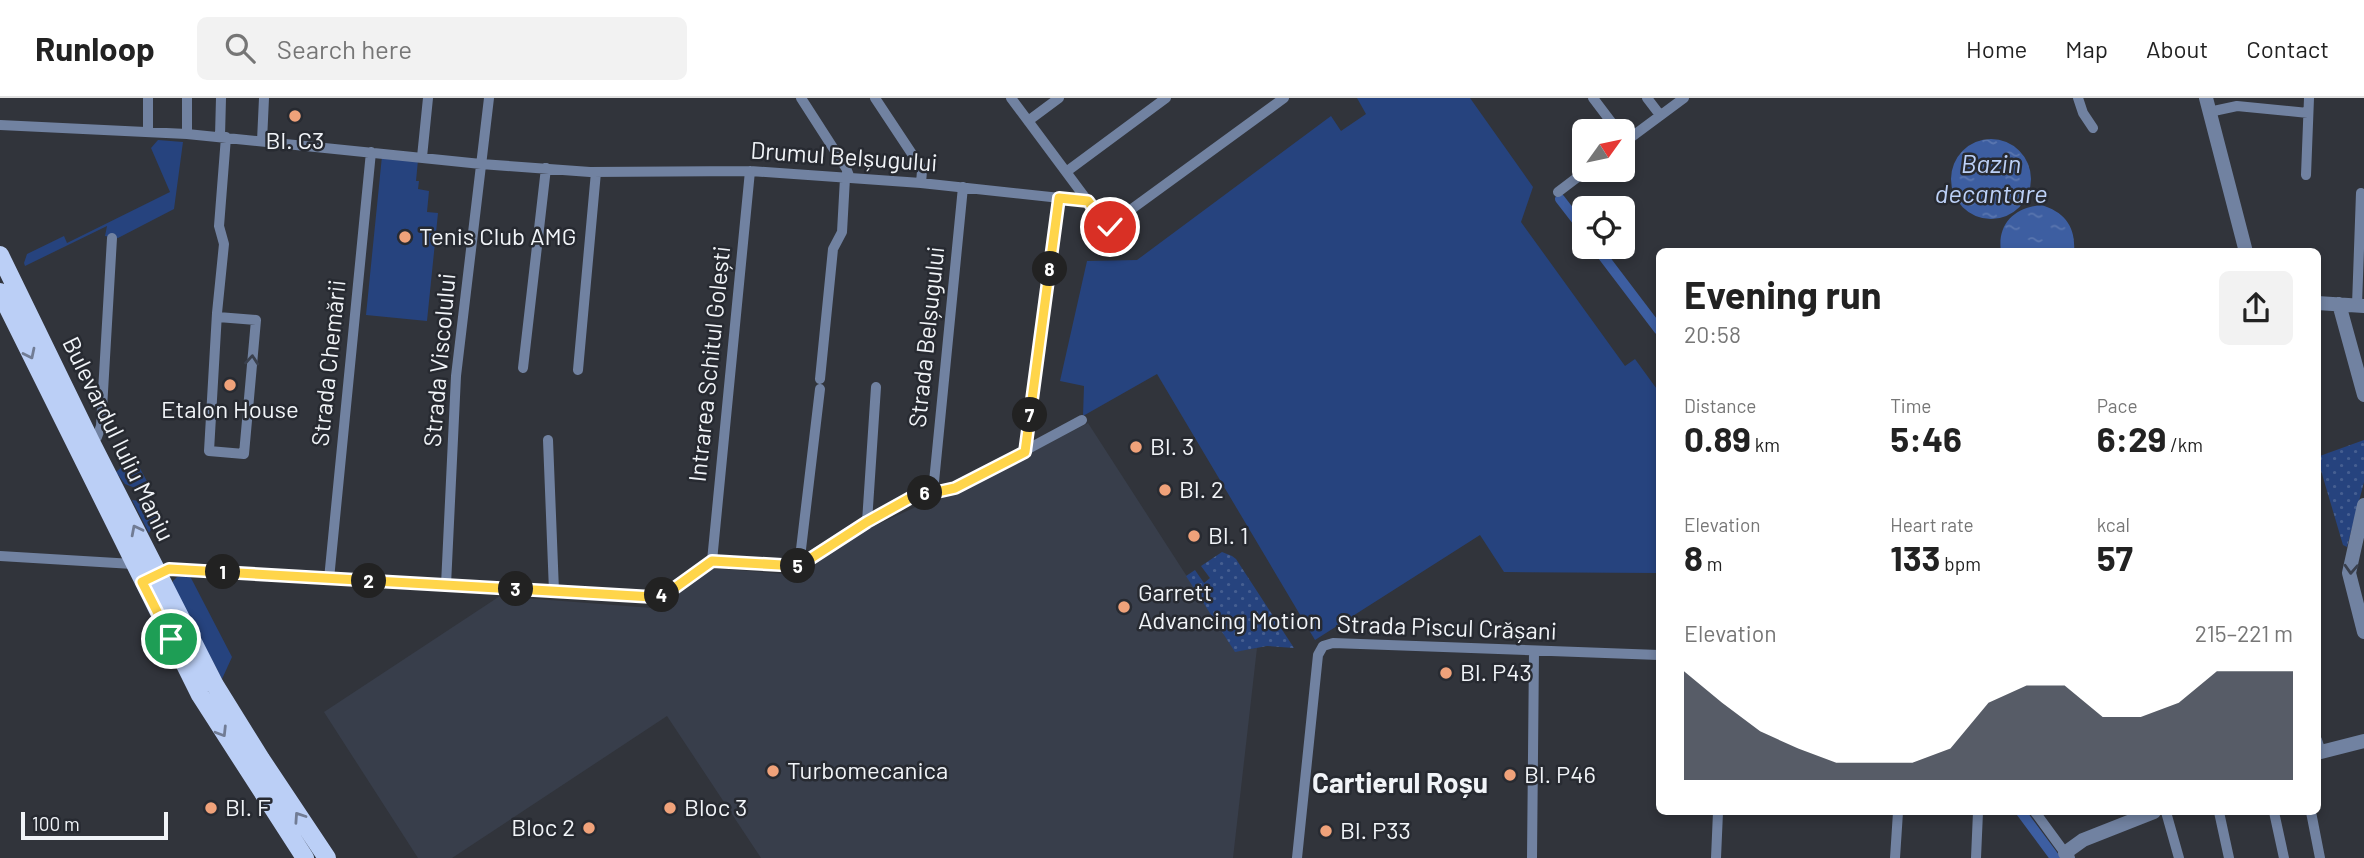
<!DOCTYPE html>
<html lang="en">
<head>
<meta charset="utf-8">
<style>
  :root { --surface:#fff; --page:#f2f2f2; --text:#222; --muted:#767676; --line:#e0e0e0; --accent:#111827 }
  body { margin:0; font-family:Barlow,sans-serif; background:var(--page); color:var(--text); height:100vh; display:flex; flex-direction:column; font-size:26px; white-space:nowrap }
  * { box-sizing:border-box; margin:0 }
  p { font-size:23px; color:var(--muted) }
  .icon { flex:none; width:38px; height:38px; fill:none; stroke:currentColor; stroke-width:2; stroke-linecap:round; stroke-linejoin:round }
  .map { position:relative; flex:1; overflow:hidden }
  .sheet { position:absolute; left:1656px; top:150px; width:665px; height:567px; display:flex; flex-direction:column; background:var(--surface); border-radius:10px; box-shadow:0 4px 10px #0003 }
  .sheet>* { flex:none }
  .needle { width:46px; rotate:57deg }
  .fabs { position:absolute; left:1572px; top:21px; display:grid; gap:14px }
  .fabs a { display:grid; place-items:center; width:63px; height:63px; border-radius:10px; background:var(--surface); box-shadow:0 4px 10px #0003; font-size:35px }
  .scale { position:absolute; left:21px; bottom:18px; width:147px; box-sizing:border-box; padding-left:7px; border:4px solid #f1f4f8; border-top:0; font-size:19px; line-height:24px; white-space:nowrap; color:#f1f4f8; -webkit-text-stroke:5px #272a31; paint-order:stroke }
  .pin { position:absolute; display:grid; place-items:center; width:60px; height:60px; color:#fff; margin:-30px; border:4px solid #fff; border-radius:50%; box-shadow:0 2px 7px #0007 }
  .km { position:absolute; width:35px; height:35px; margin:-18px; border-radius:50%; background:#222; color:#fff; font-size:19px; line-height:35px; text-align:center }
  .round { display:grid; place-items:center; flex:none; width:74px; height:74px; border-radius:10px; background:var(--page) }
  .overview { display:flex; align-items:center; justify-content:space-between; height:119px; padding:0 28px }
  h1 { font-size:38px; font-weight:700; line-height:52px }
  .metrics { display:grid; grid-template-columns:repeat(3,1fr); gap:10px; height:119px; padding:7px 28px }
  .metrics div { display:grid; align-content:center }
  .metrics b { font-size:35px; font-weight:700 }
  .metrics small { font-size:19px; font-weight:400 }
  .metrics p { font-size:19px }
  .chart { height:196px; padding:14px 28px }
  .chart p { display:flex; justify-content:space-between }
  .chart svg { width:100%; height:126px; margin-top:7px; fill:var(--accent); opacity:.7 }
  header { display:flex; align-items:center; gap:42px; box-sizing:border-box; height:98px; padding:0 35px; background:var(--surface); border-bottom:2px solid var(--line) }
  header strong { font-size:33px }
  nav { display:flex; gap:38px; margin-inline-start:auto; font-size:24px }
  .search { width:490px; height:63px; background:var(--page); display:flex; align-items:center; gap:18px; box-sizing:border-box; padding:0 24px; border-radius:10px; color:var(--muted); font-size:26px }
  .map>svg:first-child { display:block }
</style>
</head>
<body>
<header>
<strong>Runloop</strong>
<div class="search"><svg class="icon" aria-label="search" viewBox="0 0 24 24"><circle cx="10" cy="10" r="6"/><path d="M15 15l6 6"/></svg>Search here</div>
<nav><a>Home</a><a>Map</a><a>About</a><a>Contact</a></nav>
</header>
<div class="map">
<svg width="2364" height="760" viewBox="0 0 2364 760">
  <defs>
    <pattern id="park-dots" width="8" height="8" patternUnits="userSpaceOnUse" patternTransform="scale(1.75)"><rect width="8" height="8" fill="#26437e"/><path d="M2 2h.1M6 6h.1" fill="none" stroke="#465f91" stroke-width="1.8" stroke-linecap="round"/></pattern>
    <pattern id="water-ripples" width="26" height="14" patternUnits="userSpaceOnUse" patternTransform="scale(1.75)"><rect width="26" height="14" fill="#3d5ea1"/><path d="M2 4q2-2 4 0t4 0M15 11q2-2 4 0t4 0" fill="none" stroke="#5a76af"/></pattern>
  </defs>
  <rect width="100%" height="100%" fill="#31343b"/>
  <path fill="#383e4b" d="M1088,325l147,228 22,-3 -24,210h-472l-94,-142 -215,142h-34l-94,-146 176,-116 152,12 59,-40 86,7 73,-47 137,-63z"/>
  <path fill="#26437e" d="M1357,0h113l63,89 -12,35 104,144 10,-7 24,33v181l-155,-1 -24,-37 -165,105 -158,-266 -74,42 1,-30 -24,-5 27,-120 50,-1 194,-144 10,15 25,-17z
    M158,42l25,2 -9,67 -56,29 -13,-2 2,-10 -82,40 -1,-3 3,-9 37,-18 3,7 103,-51 -19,-44z
    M382,58l36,4 -2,21h3l-1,8 11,2 -2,21 11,1 -11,108 -61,-6z
    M136,363l13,24 -9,5 -15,-6 -9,-12 9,-8z
    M132,402l22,3 5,13 -10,17z
    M188,478l3,2 41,79 -10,22 -49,-93v-5l4,-4z"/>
  <path fill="url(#park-dots)" d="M2364,342v42l-17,65 -4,-2 -26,-88z
    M1222,454l10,4 4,3 58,89 -27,-2 -32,6 -49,-76 9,-6 9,13 6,-5 -9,-12z"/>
  <path fill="url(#water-ripples)" d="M1951 81a40 40 0 1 1 80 0a40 40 0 1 1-80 0Z
    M2041,107c24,7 35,22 33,47h-73c-4,-28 13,-44 40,-47z"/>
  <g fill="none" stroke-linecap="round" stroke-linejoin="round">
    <path stroke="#3d5ea1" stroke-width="10" d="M1560,101l24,31
      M1596,149l63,83
      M2021,714l34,46"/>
    <path stroke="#7182a1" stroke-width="10" d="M801,0l45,70 4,10
      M875,0l45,68 2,5 -1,12
      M1011,0l96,129 177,-129
      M1593,0l25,33
      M1647,0l13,17
      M2078,0l5,15 10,15
      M2209,14l28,-6 71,7
      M1028,23l31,-23
      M0,27l187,9 294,30 109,8 160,-1 171,12 167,18
      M148,34v-34
      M187,36v-36
      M220,38l1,-38
      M262,43l2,-43
      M1622,46l62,-46
      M422,59l6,-59
      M1066,74l100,-74
      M2306,77l3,-77
      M1558,94l29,-22
      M2357,207l4,-112
      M218,219l38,3 -12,134 -35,-3 8,-138 7,-69 -5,-18 7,-89
      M523,270l23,-200
      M578,272l18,-198
      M820,281l13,-130 9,-17 3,-54
      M548,342l6,151
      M91,344l6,-5 4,-11 11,-188
      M1025,354l34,-254
      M933,394l30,-305
      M867,424l9,-135
      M0,458l133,8
      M712,463l38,-390
      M799,468l21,-177
      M158,476l11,-5 489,28 54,-36 87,5 68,-44 43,-24 45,-10 127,-68
      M329,481l42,-427
      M446,487l10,-209 33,-278
      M2317,642l4,12
      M2035,714l30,41
      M2166,714l13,46
      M2219,714l10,46
      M2274,714l10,46
      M2311,714l9,46
      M1297,760l21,-203 5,-9 10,-3 326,12
      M1532,760l2,-207
      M1716,760l2,-46
      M1895,760l3,-46
      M1976,760l2,-46"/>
    <path stroke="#7182a1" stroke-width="14" d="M2206,0l40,154
      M2317,205l47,3
      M2339,206l25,91
      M2364,407l-15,68 15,59
      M2317,655l47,-12
      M2068,760l-3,-5 18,-13 71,-28"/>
    <path stroke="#bbcff6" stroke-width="18" d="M0,157l91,187 124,243 46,74 66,99
      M0,194l200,403 105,163"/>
  </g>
  <defs><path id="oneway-chevron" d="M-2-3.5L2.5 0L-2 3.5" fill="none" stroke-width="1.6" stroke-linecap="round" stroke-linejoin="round" transform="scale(1.75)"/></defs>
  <g stroke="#717c94">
    <use href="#oneway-chevron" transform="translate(30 256) rotate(64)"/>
    <use href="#oneway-chevron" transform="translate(136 432) rotate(-117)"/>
    <use href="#oneway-chevron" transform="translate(222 634) rotate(58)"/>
    <use href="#oneway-chevron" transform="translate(299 719) rotate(-124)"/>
  </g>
  <g stroke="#3a404d">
    <use href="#oneway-chevron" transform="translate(252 262) rotate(-85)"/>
    <use href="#oneway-chevron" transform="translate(2351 471) rotate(93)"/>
  </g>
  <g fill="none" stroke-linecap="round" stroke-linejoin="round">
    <g stroke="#fff" stroke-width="14">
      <path id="route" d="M171,541l-29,-57 27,-13 484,28 16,-5 43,-31 87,5 68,-44 43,-24 45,-10 70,-36 34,-254 29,3 18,25 4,1"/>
    </g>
    <use href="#route" stroke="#ffd54a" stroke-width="9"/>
  </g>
  <g fill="#f0a27a" stroke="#272a31" stroke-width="2.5">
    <circle cx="295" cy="18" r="7"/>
    <circle cx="405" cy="139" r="7"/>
    <circle cx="230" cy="287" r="7"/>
    <circle cx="1136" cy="349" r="7"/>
    <circle cx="1165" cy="392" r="7"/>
    <circle cx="1194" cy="438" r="7"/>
    <circle cx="1124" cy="509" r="7"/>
    <circle cx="1446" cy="575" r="7"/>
    <circle cx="773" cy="673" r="7"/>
    <circle cx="1510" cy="677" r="7"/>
    <circle cx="211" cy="710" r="7"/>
    <circle cx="670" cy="710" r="7"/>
    <circle cx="589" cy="730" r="7"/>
    <circle cx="1326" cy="733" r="7"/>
  </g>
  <g text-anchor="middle" stroke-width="5" stroke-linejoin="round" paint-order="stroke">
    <g font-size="24" fill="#f1f4f8" stroke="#272a31" text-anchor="start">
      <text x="295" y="51" text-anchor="middle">Bl. C3</text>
      <text x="419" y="147">Tenis Club AMG</text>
      <text x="230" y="320" text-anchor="middle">Etalon House</text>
      <text x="1150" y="357">Bl. 3</text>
      <text x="1179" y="400">Bl. 2</text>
      <text x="1208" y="446">Bl. 1</text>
      <text x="1138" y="503">Garrett<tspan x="1138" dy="28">Advancing Motion</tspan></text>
      <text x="1460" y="583">Bl. P43</text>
      <text x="787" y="681">Turbomecanica</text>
      <text x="1524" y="685">Bl. P46</text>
      <text x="225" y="718">Bl. F</text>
      <text x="684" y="718">Bloc 3</text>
      <text x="575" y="738" text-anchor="end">Bloc 2</text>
      <text x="1340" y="741">Bl. P33</text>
    </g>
    <g font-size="24" fill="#f1f4f8" stroke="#272a31">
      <text transform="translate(844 59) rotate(4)" y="8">Drumul Belșugului</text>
      <text transform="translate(927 239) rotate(-84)" y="8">Strada Belșugului</text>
      <text transform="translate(440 262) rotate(-85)" y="8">Strada Viscolului</text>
      <text transform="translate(329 265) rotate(-84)" y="8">Strada Chemării</text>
      <text transform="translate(710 266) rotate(-84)" y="8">Intrarea Schitul Golești</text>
      <text transform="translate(118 341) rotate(64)" y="8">Bulevardul Iuliu Maniu</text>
      <text transform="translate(1447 530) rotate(2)" y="8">Strada Piscul Crășani</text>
    </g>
    <g font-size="26" font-style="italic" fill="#bdd1f7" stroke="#272a31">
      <text x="1991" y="75">Bazin<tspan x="1991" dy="30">decantare</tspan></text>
    </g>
    <g font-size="28" font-weight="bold" fill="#f1f4f8" stroke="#272a31">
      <text x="1400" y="695">Cartierul Roșu</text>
    </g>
  </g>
</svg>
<div class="fabs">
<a><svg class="needle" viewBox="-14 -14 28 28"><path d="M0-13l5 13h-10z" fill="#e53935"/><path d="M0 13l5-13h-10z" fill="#767676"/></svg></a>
<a><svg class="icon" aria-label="locate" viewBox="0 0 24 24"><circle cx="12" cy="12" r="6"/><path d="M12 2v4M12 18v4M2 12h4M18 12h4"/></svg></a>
</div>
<div class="scale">100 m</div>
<div class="pin" style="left:171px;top:541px;background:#1e9e55"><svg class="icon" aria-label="arrive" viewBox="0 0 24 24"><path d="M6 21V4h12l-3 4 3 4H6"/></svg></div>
<div class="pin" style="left:1110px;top:129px;background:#d93025"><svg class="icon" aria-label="check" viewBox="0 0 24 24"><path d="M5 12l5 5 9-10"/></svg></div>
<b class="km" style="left:223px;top:474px">1</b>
<b class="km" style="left:369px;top:483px">2</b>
<b class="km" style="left:516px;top:491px">3</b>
<b class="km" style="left:662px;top:497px">4</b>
<b class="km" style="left:798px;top:468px">5</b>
<b class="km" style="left:925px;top:395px">6</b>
<b class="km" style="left:1030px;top:317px">7</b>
<b class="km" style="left:1050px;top:171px">8</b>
<section class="sheet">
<div class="overview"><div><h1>Evening run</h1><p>20:58</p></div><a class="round"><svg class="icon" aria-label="share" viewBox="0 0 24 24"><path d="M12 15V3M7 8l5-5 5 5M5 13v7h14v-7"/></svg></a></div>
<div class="metrics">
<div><p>Distance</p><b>0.89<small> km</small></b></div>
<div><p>Time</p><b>5:46</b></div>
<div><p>Pace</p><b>6:29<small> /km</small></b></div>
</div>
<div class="metrics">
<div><p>Elevation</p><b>8<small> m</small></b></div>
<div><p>Heart rate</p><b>133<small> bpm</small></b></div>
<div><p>kcal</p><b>57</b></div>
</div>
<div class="chart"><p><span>Elevation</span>215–221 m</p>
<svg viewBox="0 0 160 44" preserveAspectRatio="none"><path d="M0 44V6L10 17L20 27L30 33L40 38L50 38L60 38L70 33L80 17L90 11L100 11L110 22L120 22L130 17L140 6L150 6L160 6V44z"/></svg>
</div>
</section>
</div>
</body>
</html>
